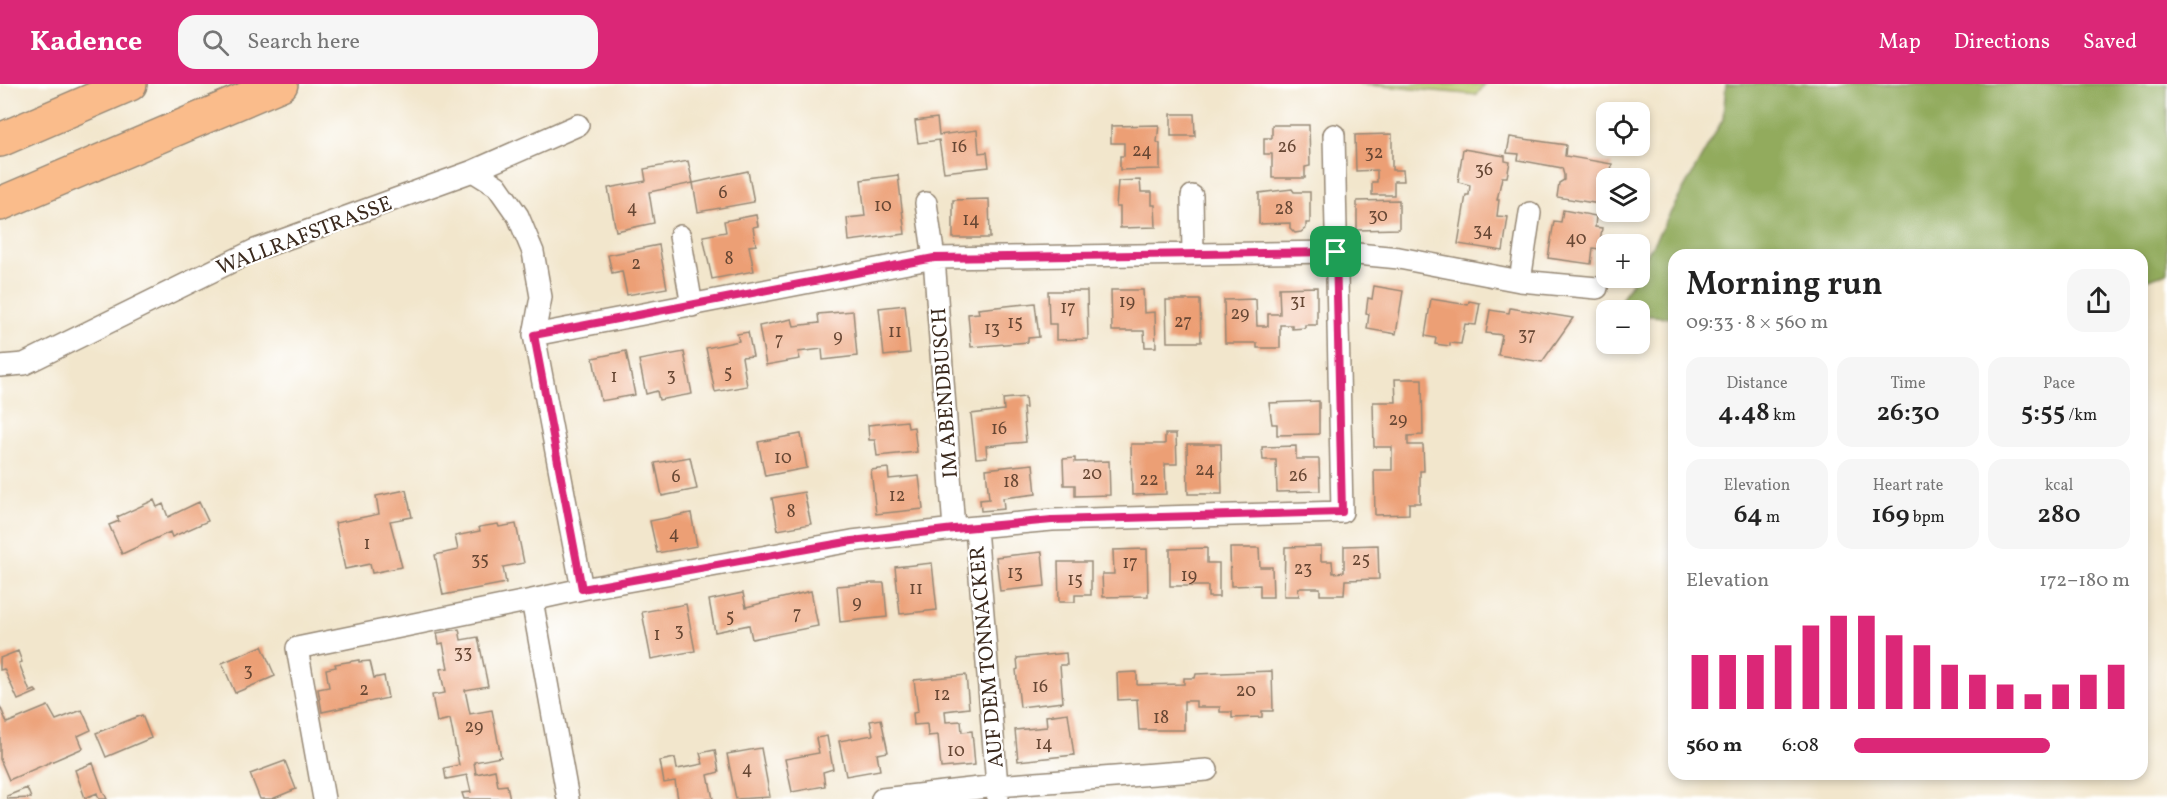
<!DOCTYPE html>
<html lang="en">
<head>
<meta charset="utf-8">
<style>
  :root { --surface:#fff; --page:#f6f6f6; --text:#222; --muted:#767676; --accent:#db2777 }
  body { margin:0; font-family:Vollkorn,serif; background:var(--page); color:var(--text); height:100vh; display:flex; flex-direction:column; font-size:22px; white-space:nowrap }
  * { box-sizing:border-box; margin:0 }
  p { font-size:20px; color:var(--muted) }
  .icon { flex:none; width:33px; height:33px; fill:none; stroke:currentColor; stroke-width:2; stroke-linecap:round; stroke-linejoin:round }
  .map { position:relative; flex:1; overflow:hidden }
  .side { position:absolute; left:1668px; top:165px; width:480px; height:531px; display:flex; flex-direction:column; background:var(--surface); border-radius:18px; box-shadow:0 3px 9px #0003 }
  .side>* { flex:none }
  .fabs { position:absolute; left:1596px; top:18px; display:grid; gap:12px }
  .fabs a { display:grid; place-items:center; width:54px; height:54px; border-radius:12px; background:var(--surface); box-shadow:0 3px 9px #0003; font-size:30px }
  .pin { position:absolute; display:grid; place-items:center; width:51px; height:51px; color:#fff; margin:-26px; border-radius:12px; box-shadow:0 3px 9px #0006 }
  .round { display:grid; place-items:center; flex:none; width:63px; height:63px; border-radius:18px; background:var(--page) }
  .overview { display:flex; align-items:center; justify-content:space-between; height:102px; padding:0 18px }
  h1 { font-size:33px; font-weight:600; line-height:45px }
  .figures { display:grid; grid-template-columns:repeat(3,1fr); gap:9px; height:102px; padding:6px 18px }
  .figures div { display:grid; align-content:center; border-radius:15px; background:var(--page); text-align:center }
  .figures b { font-size:26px; font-weight:600 }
  .figures small { font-size:16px; font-weight:400 }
  .figures p { font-size:16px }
  .chart { height:168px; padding:12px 18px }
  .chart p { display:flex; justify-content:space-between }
  .chart svg { width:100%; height:108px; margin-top:6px; stroke:var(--accent); stroke-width:6 }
  ul { padding:0 18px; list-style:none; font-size:20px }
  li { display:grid; grid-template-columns:96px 72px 1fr; align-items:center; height:45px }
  li i { height:15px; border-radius:8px; background:var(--accent) }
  header { display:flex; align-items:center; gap:36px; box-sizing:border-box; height:84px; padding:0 30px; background:var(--accent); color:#fff }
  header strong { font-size:28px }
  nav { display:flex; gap:33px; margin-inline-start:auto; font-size:21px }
  .search { width:420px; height:54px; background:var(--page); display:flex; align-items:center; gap:15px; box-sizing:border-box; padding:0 21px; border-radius:18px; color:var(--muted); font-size:22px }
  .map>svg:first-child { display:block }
</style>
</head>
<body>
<header>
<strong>Kadence</strong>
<div class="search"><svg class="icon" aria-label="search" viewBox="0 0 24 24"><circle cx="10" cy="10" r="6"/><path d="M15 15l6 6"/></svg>Search here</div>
<nav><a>Map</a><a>Directions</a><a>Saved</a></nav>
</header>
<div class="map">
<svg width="2167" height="715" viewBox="0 0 2167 715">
  <rect width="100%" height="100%" fill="#fff"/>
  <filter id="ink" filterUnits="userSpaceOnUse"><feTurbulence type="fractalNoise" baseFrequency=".0167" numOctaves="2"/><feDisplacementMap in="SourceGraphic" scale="12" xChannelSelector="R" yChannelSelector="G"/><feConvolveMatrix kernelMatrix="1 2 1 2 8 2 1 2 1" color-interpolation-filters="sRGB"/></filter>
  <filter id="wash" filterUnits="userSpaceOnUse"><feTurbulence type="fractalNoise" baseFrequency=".008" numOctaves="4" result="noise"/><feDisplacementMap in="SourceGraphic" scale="24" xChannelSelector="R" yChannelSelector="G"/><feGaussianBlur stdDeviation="1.35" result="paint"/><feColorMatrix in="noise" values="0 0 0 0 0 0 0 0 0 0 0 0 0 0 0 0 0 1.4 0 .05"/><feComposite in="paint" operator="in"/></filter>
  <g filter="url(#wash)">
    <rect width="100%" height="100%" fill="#f2e6cc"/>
    <path fill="#b8c669" stroke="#7a7844" stroke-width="1.5" d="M1359,0h126l-8,11z"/>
    <path fill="#92ab5d" stroke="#666a3e" stroke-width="1.5" d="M1726,0h441v189l-25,8v-26h-468v63l-34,-3v-5h-25l19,-32h6v-11l83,-148z"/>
    <g id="blocks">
      <path fill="#ec9f74" d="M1171,30h23l1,22h-24z
        M937,34l2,17 38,-5 2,23 8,-1 2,15 -45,5 -5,-32 -21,3 -3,-22z
        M1159,41l-2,17 3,2v25l-40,1v-14h4v-13h-13v-17z
        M1272,41h37l1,41 -5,1v11h-33v-24h-8v-16h8z
        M1392,50v36h11l1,11h-10v14h-22v-13h5v-12l-21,1 -1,-36z
        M1510,53l56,8 -1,11 47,8 -2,14h-4v27l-49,-8 2,-14 5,-3v-5l-2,-7 -44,-8 1,-6 -12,-1z
        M1463,65l42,7v5l5,1 -3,15h-5l-5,23h2l-2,16 11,1 -5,34 -45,-7 8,-49h3l1,-10 -12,-3z
        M688,77l5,22 -44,9 5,31 -38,8 -8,-43 38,-7 -2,-12z
        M748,87l6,31 -56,10 -5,-29z
        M898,91l7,59 -56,7 -2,-23 18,-2 -4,-36z
        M1140,96l1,12h11v13h3l1,22 -36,1v-21h-4l2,-26z
        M1292,105l2,3h16v31h-4v5l-5,4 -6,1 -5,-5v-5l-31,1v-31z
        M989,115l1,39h-37v-38z
        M1399,116v29l-42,1v-29z
        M1563,126l33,6 -1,11 7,1 -3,21 -6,-1 -2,16 -43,-6 6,-37 7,1z
        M756,131l2,11 -5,1 3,18 -7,1 5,25 -42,8 -9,-43 23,-4 -2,-11z
        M659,161l8,43 -40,7 -5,-24 -10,2 -4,-18z
        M1374,202l29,5 -7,43 -29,-5 2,-15 -3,-1 2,-15 4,1z
        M1317,203v38h-12v3l-13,1v-4h-12v23h-23v-5h-32l-1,-43 32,-1 1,27h11v-12h12l-1,-26z
        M1111,206h32l1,23 11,-1 1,35h-11l-1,-16h-32z
        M1048,207h39l1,48 -32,1v-16h-7z
        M1431,215l37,6 1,-4 11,2 -4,22 -11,-1 -4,20 -11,-1v3l-15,-2 1,-6 -11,-2z
        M1166,216h34l1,42h-34z
        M1035,219l4,34 -11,1v4l-57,5 -3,-33 11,-1 -1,-4z
        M905,221l5,48 -26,3 -5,-48z
        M1510,224l63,10 -31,44 -44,-7 4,-20 -16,-2 4,-23 19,3z
        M853,227l4,45 -34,4 -1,-11 -24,3 2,7 -34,6 -7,-39 33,-7 2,7 25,-3 -1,-9z
        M748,248l5,24 -11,1 5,29 -32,6 -9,-44 33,-7 -2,-7z
        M626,267l9,44 -34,6 -8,-43z
        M684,268l8,42 -33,6 -2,-9 -11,3 -7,-34z
        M1395,295h27l1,56 -15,1v9h15l1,26h-4v32h-11v11l-34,1 -1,-45h18v-23h-18l-1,-45h23z
        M1025,313l1,11h-3l3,34 -40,4 1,11 -11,1 -5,-44 33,-4 -1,-11z
        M1319,317v33l-42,1v-11h-5l-3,-21z
        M907,337l1,7 6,-1 3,25 -40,4 -2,-16h-6l-1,-15z
        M801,350l6,34 -42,8 -7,-34z
        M1165,350h11l1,30h-12l1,30 -34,1 -1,-51h34z
        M1187,360h34l1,50h-34z
        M1296,362v13h23l1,32 -43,1 -1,-32h-13l-1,-13z
        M690,373l7,32 -35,7 -7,-33z
        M1075,374v4l34,-1 1,34 -35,1v-11h-11l-1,-26z
        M1033,380l3,30 -33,4 1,11 -23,2 -1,-11 9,-1 -3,-30z
        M888,384l1,11 30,-3 4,33 -47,5 -5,-44z
        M406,406l6,27 -22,4 12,46 -30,6 -2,-9 -25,5 -10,-46 44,-9 -3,-18z
        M804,408l7,32 -33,6 -6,-32z
        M154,416l3,7 6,-3 5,13 31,-15 9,19 -36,16 -2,-5 -48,22 -13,-29 10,-4 -2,-4z
        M691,429l6,33 -40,7 -7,-32z
        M498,440l1,3 17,-3 8,39 -21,4 3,16 -63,12 -8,-40 23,-5 -3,-14 25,-5 -1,-4z
        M1378,461l1,34 -34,1 -1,15h-24v-7h-22l1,8h-15l1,-49 36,-1v15h11l1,12 11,-1v-26z
        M1207,464v15h12v34h-11v-11h-38v-37z
        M1230,464h29l1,19h12l1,30h-13v-12l-29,1z
        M1147,465l1,47 -45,1 -1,-23h12l-1,-24z
        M1042,468l3,34 -45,5 -4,-34z
        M1058,478h33v33h-16v7h-16z
        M932,479l5,47 -37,4 -5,-47z
        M873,499h11l3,34 -47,5 -3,-36z
        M811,507l7,35 -66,13 -3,-14 -34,7 -6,-32 34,-7 3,14z
        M686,520l9,47 -44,8 -9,-47z
        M459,545l2,11 17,-3 10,49 -23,4 5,24 22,-4 9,47 -27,5 2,12 19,-4 3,16 9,-1 3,14h-46l-2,-6 9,-1 -4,-17 -21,4 -2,-11 15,-3 -9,-46 -13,3 -5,-27 13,-2 -5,-24 8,-1 -5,-25 -4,1 -2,-11z
        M262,562l13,30 -40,17 -13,-30z
        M18,567l4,11 -3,1 11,29 5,-2 2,2 -19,8 -14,-31 -4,1v-12z
        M1066,569l1,12h-7l3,37 -43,5 -4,-37 2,-1 -1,-11z
        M359,576v2l11,-1 4,17 10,-2 4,22 -66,14 -4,-23 11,-2 -3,-18 10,-2 -1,-3z
        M1272,587l1,40h-11v6l-30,1v-6h-12v-5h-24v-6h-12v29h-45l-2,-31 -19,1 -1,-27 20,-1v13l47,-1v-6h11l1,-4z
        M966,591l3,33 -24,3 1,11 15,-1 1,11 10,-1 3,34 -34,3 -3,-33 -10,1 -1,-12 -13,1 -1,-12 5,-1 -4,-32z
        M0,622l7,17 41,-17 8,14 26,-10 9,20 -13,6 5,12 -74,32 -9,-21z
        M1068,629l6,42 -56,6 -3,-31 32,-3 -1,-11z
        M142,631l9,23 -45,19 -10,-24z
        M881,635l7,33 -11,2 3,16 -34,6 -7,-35 34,-6 -3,-14z
        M827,652l6,33 -10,3 2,14 -33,6 -7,-33 34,-6 -3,-15z
        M761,664l9,49 -34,2 -9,-45z
        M715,666l4,22 -11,3 5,24h-35l-3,-18 -11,2 -4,-22 15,-3 2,11 26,-5 -3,-11z
        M285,677l11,28 -24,10h-12l-10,-25z
        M93,679l10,28 4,8h-8l-2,-6 -12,5 -10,-28z
        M27,704l4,10 -23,1 -1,-3z"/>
    </g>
  </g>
  <g filter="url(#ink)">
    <use href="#blocks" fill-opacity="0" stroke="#968875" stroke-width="1.5"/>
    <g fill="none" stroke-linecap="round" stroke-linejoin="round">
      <g stroke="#968875" stroke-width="24">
        <path id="street" d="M473,87l24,15 21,30 15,36 8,45 -7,38 48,254
          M1192,112l1,58
          M926,119l8,55 20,271
          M680,152l12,70
          M1520,197l10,-68
          M534,251l400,-77 402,-6 63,6 121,23 77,7
          M0,282l24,-2 231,-114 218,-79 105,-46
          M976,444l22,270
          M324,715l-27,-151 235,-48
          M568,715l-36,-199 50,-11 270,-48 102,-12 98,-9 290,-8 -8,-377
          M882,715l115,-13 210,-16"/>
      </g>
      <g stroke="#968875" stroke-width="36">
        <path id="highway" d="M0,56l130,-56
          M0,120l281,-120"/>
      </g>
      <use href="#street" stroke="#fff" stroke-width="21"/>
      <use href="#highway" stroke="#fabc8b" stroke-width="33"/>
    </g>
  </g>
  <g fill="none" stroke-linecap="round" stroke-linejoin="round" filter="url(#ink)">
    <g stroke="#fff" stroke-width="12">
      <path id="route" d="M1336,168l6,260 -290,8 -98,9 -102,12 -270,48 -48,-254 400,-77z"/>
    </g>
    <use href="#route" stroke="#db2777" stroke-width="8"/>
  </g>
  <g text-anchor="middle" stroke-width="4.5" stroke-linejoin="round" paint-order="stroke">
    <g font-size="18" fill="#674734">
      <text x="959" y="68">16</text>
      <text x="1287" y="68">26</text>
      <text x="1142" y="72">24</text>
      <text x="1374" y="74">32</text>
      <text x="1484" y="91">36</text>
      <text x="723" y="114">6</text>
      <text x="883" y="127">10</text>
      <text x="632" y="129">4</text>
      <text x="1284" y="130">28</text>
      <text x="1378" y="137">30</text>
      <text x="971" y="141">14</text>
      <text x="1483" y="152">34</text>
      <text x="1576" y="160">40</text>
      <text x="729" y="180">8</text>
      <text x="636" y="185">2</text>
      <text x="1127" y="223">19</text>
      <text x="1298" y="223">31</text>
      <text x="1068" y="229">17</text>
      <text x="1240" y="235">29</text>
      <text x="1183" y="243">27</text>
      <text x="1015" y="244">15</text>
      <text x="992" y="250">13</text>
      <text x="895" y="253">11</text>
      <text x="1527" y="256">37</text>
      <text x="838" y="258">9</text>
      <text x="779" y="261">7</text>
      <text x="728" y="294">5</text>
      <text x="671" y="297">3</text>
      <text x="614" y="298">1</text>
      <text x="1398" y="341">29</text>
      <text x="999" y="350">16</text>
      <text x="783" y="379">10</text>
      <text x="1205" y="391">24</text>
      <text x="1092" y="395">20</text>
      <text x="1298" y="397">26</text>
      <text x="676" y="398">6</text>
      <text x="1149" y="401">22</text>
      <text x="1011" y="403">18</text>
      <text x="897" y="417">12</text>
      <text x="791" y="433">8</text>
      <text x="674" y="455">4</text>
      <text x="367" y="465">1</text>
      <text x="480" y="481">35</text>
      <text x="1361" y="481">25</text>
      <text x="1130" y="484">17</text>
      <text x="1303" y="490">23</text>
      <text x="1015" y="494">13</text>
      <text x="1189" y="497">19</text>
      <text x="1075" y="501">15</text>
      <text x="916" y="510">11</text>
      <text x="857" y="524">9</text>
      <text x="797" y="535">7</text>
      <text x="730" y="538">5</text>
      <text x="679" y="552">3</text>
      <text x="657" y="556">1</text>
      <text x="463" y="574">33</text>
      <text x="248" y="592">3</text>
      <text x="1040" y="608">16</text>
      <text x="364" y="611">2</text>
      <text x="1246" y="612">20</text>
      <text x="942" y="616">12</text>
      <text x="1161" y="639">18</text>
      <text x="474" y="648">29</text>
      <text x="1044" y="665">14</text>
      <text x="956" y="672">10</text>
      <text x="747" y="690">4</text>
    </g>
    <g font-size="21" fill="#3b2a1e" stroke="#fff">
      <text transform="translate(304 151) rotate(-21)" y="7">WALLRAFSTRASSE</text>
      <text transform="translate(944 309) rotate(-94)" y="7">IM ABENDBUSCH</text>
      <text transform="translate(986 573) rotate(-95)" y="7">AUF DEM TONNACKER</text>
    </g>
  </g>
</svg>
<div class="fabs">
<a><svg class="icon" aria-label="locate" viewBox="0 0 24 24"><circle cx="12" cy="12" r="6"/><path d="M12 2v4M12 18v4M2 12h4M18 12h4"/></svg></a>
<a><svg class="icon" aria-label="layers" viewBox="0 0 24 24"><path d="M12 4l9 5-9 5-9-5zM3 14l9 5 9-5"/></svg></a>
<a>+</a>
<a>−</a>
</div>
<div class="pin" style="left:1336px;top:168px;background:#1e9e55"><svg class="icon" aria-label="arrive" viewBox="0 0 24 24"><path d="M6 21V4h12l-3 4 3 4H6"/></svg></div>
<section class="side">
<div class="overview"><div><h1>Morning run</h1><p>09:33 · 8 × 560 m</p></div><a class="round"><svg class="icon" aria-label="share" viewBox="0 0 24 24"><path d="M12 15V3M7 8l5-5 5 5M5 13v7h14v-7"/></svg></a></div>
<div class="figures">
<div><p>Distance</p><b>4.48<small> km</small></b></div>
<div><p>Time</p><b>26:30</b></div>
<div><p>Pace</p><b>5:55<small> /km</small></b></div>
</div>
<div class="figures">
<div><p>Elevation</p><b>64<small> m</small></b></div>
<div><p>Heart rate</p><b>169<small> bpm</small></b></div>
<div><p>kcal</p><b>280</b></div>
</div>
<div class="chart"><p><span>Elevation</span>172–180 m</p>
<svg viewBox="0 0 160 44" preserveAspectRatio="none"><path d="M5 44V22M15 44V22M25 44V22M35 44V18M45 44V10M55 44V6M65 44V6M75 44V14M85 44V18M95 44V26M105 44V30M115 44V34M125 44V38M135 44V34M145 44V30M155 44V26"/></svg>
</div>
<ul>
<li><b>560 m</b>6:08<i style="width:71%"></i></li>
</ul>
</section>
</div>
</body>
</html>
